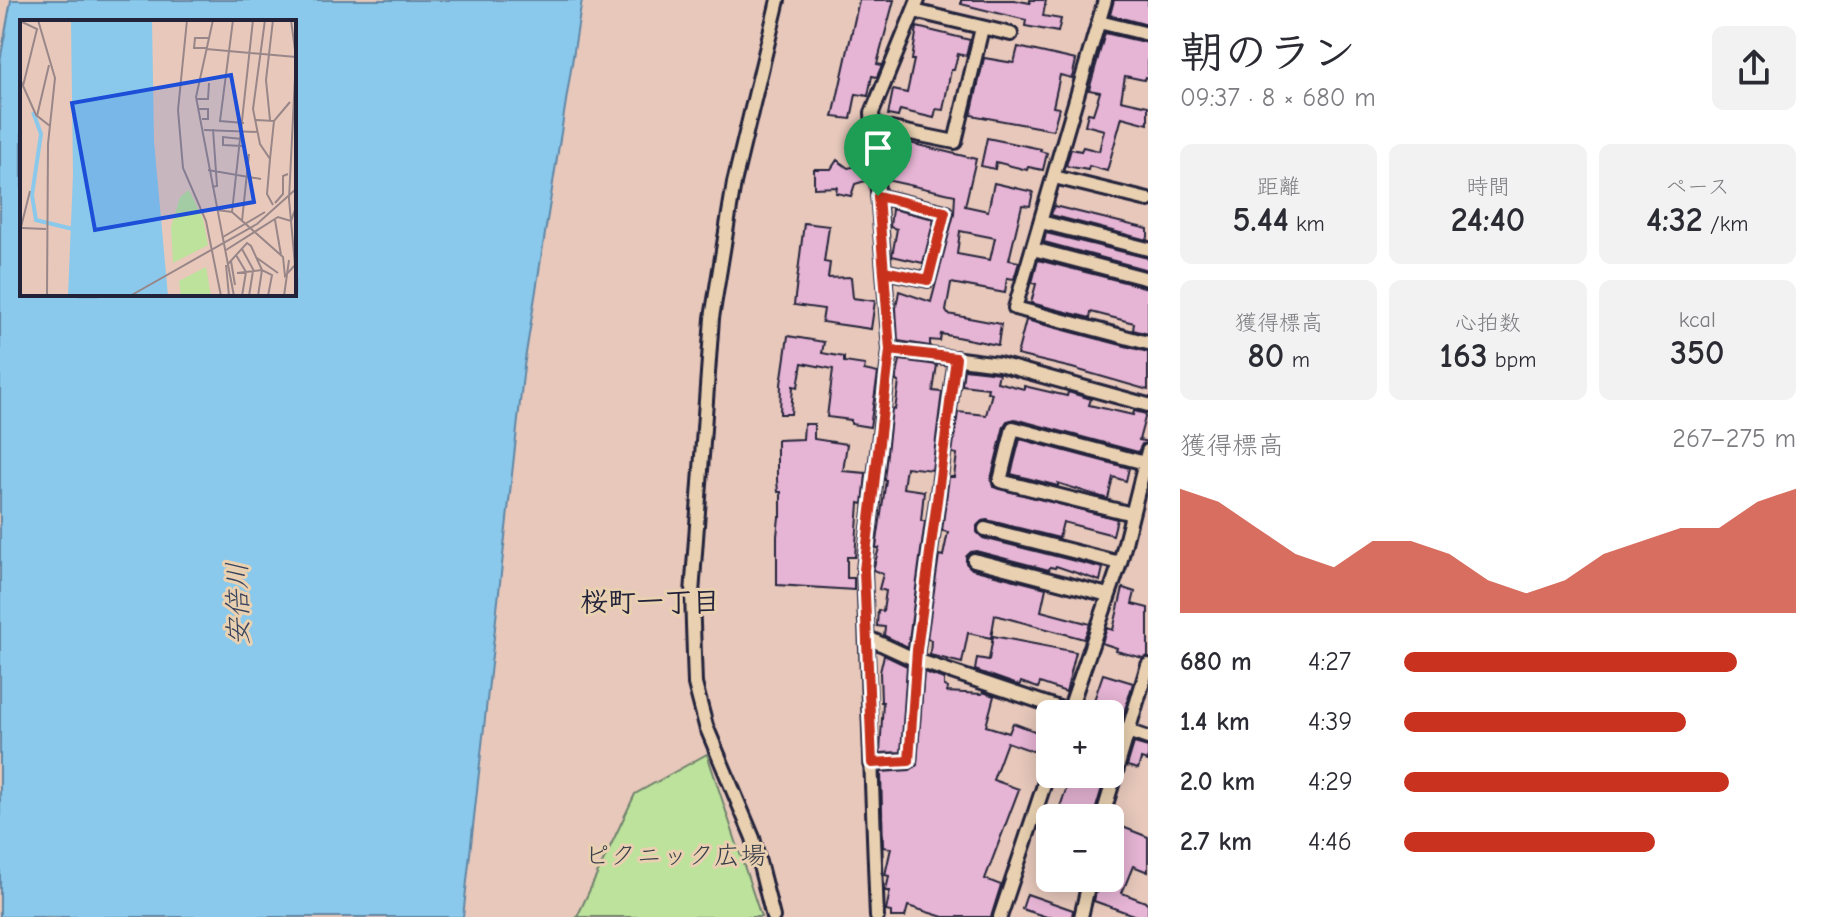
<!DOCTYPE html>
<html lang="ja">
<head>
<meta charset="utf-8">
<style>
  :root { --surface:#fff; --page:#f2f2f3; --text:#2b2b33; --muted:#7c7c81; --accent:#c8321e }
  body { margin:0; font-family:"Comic Neue","Klee One",sans-serif; background:var(--page); color:var(--text); height:100vh; display:flex; flex-direction:column; font-size:30px; white-space:nowrap }
  * { box-sizing:border-box; margin:0 }
  p { font-size:26px; color:var(--muted) }
  .icon { flex:none; width:44px; height:44px; fill:none; stroke:currentColor; stroke-width:2; stroke-linecap:round; stroke-linejoin:round }
  .map { position:relative; flex:1; overflow:hidden }
  .details { display:flex; flex-direction:column; background:var(--surface); width:680px }
  .details>* { flex:none }
  .controls { position:absolute; left:1036px; top:700px; display:grid; gap:16px }
  .controls a { display:grid; place-items:center; width:88px; height:88px; border-radius:12px; background:var(--surface); box-shadow:0 4px 20px #0003; font-size:40px }
  .pin { position:absolute; display:grid; place-items:center; width:68px; height:68px; color:#fff; margin:-82px -34px; border-radius:50% 50% 50% 0; rotate:-45deg; box-shadow:0 0 8px #0007 }
  .pin .icon { rotate:45deg }
  .round { display:grid; place-items:center; flex:none; width:84px; height:84px; border-radius:12px; background:var(--page) }
  .overview { display:flex; align-items:center; justify-content:space-between; height:136px; padding:0 32px }
  h1 { font-size:44px; font-weight:600; line-height:60px }
  .metrics { display:grid; grid-template-columns:repeat(3,1fr); gap:12px; height:136px; padding:8px 32px }
  .metrics div { display:grid; align-content:center; border-radius:12px; background:var(--page); text-align:center }
  .metrics b { font-size:34px; font-weight:600 }
  .metrics small { font-size:22px; font-weight:400 }
  .metrics p { font-size:22px }
  .chart { height:224px; padding:16px 32px }
  .chart p { display:flex; justify-content:space-between }
  .chart svg { width:100%; height:144px; margin-top:8px; fill:var(--accent); opacity:.7 }
  ul { padding:0 32px; list-style:none; font-size:26px }
  li { display:grid; grid-template-columns:128px 96px 1fr; align-items:center; height:60px }
  li i { height:20px; border-radius:10px; background:var(--accent) }
  main { display:flex; flex:1; min-height:0 }
  .map>svg:first-child { display:block }
</style>
</head>
<body>
<main>
<div class="map">
<svg width="1148" height="917" viewBox="0 0 1148 917">
  <rect width="100%" height="100%" fill="#e7c8bb"/>
  <filter id="ink" filterUnits="userSpaceOnUse"><feTurbulence type="fractalNoise" baseFrequency=".0125" numOctaves="2"/><feDisplacementMap in="SourceGraphic" scale="16" xChannelSelector="R" yChannelSelector="G"/><feConvolveMatrix kernelMatrix="1 2 1 2 8 2 1 2 1" color-interpolation-filters="sRGB"/></filter>
  <g filter="url(#ink)">
    <path fill="#bde29c" stroke="#70826c" stroke-width="2" d="M707,754l54,163h-184l58,-123z"/>
    <path fill="#8ac9eb" stroke="#6086a5" stroke-width="2" fill-rule="evenodd" d="M11,0h571l-58,366 -61,551h-463v-856zM22,22h272v272h-272z"/>
    <path fill="#e6b4d4" stroke="#22223b" stroke-width="2" fill-rule="evenodd" d="M859,0h35l-17,64 5,1 -5,12 -5,-1 -4,20 -12,-2 -5,25 -18,-2z
      M961,0h53l16,3v-3h16l-3,16 18,3 -3,13 -33,-6 1,-6 -65,-16z
      M1114,0h34v25l-38,-10z
      M917,27l53,13 -4,16 -8,-2 -4,16h-3l-8,40 -7,-1 -2,9 -34,-8 -2,7 -10,-2 5,-25 14,3 7,-33h-2z
      M1105,33l43,10v35l-3,-1 -1,3 -19,-4 -4,24 27,6v18l-26,-7 -15,54 -18,-5 -1,4 -22,-4 5,-17 10,2 2,-4 16,4 5,-21 -19,-5 3,-12 5,1 7,-22 -11,-2z
      M1018,47l58,13 -4,18 -12,-3 -7,32 6,1 -6,22 -82,-15 13,-57 30,5z
      M889,138l87,21 -11,47 23,5 6,-28 39,9 -3,14 -8,-1 -13,55 10,2 -5,17 -7,-1 -2,15 -54,-10 -5,28 2,3 53,10 -3,21 -57,-11 -1,7 -10,-1v6l-32,-5 -2,-33 3,-17 32,11 23,-88 1,-19 -69,-15 4,-24 -6,1 -1,-18zM960,231l35,7 -5,22 -33,-6z
      M987,138l54,11 -1,2 7,2 -4,17 -15,-3 -1,3 -31,-8 -1,7 -14,-3z
      M837,160l11,8 14,-3 3,16 -10,3 -4,12 -15,-3 1,-6 -23,1v-19h17z
      M1054,206l94,23v8l-1,3 -96,-25z
      M892,209l42,10 -11,44 -31,-7 5,-27 -7,-2z
      M804,223l25,3 -5,36 6,1 -2,15 23,-1 2,21 22,3 -4,28 -49,-7 2,-13 -30,-4z
      M1046,233l102,25v12l-104,-28z
      M1038,260l110,28v46l-15,-4 1,-7 -43,-11 -1,6 -59,-15 5,-19 -4,-1z
      M1026,320l122,32v38l-76,-22 -55,-13z
      M788,336l36,6 -2,11 22,4v5l21,3 -1,5 14,3 -8,54 -19,-3v-4l-24,-3 6,-48 -31,-6 -4,24 -5,-1 -2,28h-11l1,-30z
      M900,360l37,5 -4,26 9,1 -10,78 -26,-3 -3,21 21,3 -3,30h4l-17,126 -21,-10 -3,-2 1,-8 -8,-1 1,-16 5,1 3,-20 -7,-2 4,-15 -10,-4 6,-22h-3l10,-68h-2l8,-71 3,1 4,-28 -3,-1z
      M964,369l35,4 -2,9 27,7v-3l43,10 1,-4 23,7 -2,6 44,10 1,-4 12,3 -7,26 9,2 -6,2 -4,8 -123,-33 -8,2 -3,5 -13,53 2,8 124,32 -4,16 -50,-13 -4,16 -72,-18 -5,1 -5,5v6l6,6 120,30 -3,13 -44,-15 -1,2 -5,-1 -1,3 -73,-19 -5,1 -5,5v6l6,6 74,19 -5,23 49,13 -6,15 -89,-24 -4,23 -23,-5 -6,30 -32,-8 1,-15 -4,-1 12,-84 4,1 5,-24 -6,-1 7,-54h5l3,-23 -5,-1 6,-41 28,3 6,-22 -5,-1 1,-4 -26,-3z
      M804,424h10v15l33,5 -4,27 23,2 -3,31 -4,-1 -4,54h-8v21h7v12l-77,-5v-49l2,-19h2v-25h-3l-1,-12v-40l26,-1z
      M1020,439l109,29 -3,13 -13,-4 -5,22 -50,-16v3l-47,-12z
      M1123,588l12,4 -3,12 16,4v48l-5,2 -27,-7 1,-3 -15,-5 5,-15 6,2z
      M993,636l83,16 -10,40 -26,-9 -2,5 -17,-6 -1,3 -5,-1 -40,-14 2,-12 12,2z
      M884,655l23,11 -6,86 -21,1 3,-51h-2l-1,-30z
      M924,672l20,7v7l4,2 -1,4 35,2 1,-2 11,4 -8,30 23,7 4,-10 35,13 -7,18 -34,-12 -14,38 26,9 -34,90 16,6 -10,32h-48l-35,-11 -3,11h-14v-5l-5,-1 4,-20h-4l3,-15 -4,-1 6,-27 -8,-1 -2,-75 29,-2 7,-5z
      M1103,674l30,9 -11,36 -31,-10z
      M1134,743l14,4v14l-7,-2 -3,10 -11,-3z
      M1064,774l23,1 17,6 -11,37h-37l11,-31 -7,-2z
      M1115,824l33,13v35l-15,-6 -11,27 26,10v14h-9l-45,-16 5,-23h11v-41z
      M1027,894l46,16 -1,7h-25l-25,-8z"/>
    <g fill="none" stroke-linecap="round" stroke-linejoin="round">
      <g stroke="#22223b" stroke-width="18">
        <path id="street" d="M1105,0l-90,308 133,35
          M914,11l97,23
          M1099,22l49,12
          M872,125l83,17 27,-114
          M1054,177l94,23
          M878,196l67,16 -17,68 -44,-9
          M1041,222l107,27
          M1033,249l115,30
          M890,350l109,14 149,41
          M1132,514l-132,-33 13,-53 132,35
          M985,529l135,34
          M974,560l134,35
          M868,638l48,22 161,54
          M1068,714l52,-151 28,-112
          M1110,725l38,13
          M872,763l37,-2 8,-111 39,-292
          M1102,818l46,-153
          M773,917l-20,-79 -47,-112 -11,-42 -3,-90 20,-276 22,-135 44,-183
          M877,917l-13,-347 26,-220 -18,-237 46,-113
          M1000,917l50,-150
          M1081,917l9,-39"/>
      </g>
      <use href="#street" stroke="#e8d0b0" stroke-width="12"/>
    </g>
  </g>
  <g fill="none" stroke-linecap="round" stroke-linejoin="round" filter="url(#ink)">
    <g stroke="#fff" stroke-width="16">
      <path id="route" d="M878,196l12,154 -26,220 8,193 37,-2 8,-111 39,-292 -66,-8 -6,-79 44,9 17,-68 -67,-16"/>
    </g>
    <use href="#route" stroke="#c8321e" stroke-width="10"/>
  </g>
  <g text-anchor="middle" stroke-width="6" stroke-linejoin="round" paint-order="stroke">
    <g font-size="26" fill="#393f4a" stroke="#e8d0b0">
      <text x="675" y="864">ピクニック広場</text>
    </g>
    <g font-size="28" font-weight="bold" fill="#22223b" stroke="#e8d0b0">
      <text x="650" y="611">桜町一丁目</text>
    </g>
    <g font-size="28" font-style="italic" fill="#37435e" stroke="#e8d0b0">
      <text transform="translate(237 604) rotate(-91)" y="10">安倍川</text>
    </g>
  </g>
  <g transform="translate(20 20)">
    <rect width="276" height="276" fill="#e7c8bb"/>
    <path d="M169,170l14,29 5,26 -35,18 -2,-36 9,-30zM186,247l5,29h-30l-2,-15z" fill="#bde29c"/>
    <path d="M51,0h81l2,121 14,155h-100l5,-121z" fill="#8ac9eb"/>
    <path fill="none" stroke="#8ac9eb" stroke-width="4" d="M13,92l8,22 -9,61 4,25 41,10"/>
    <path fill="none" stroke="#988688" stroke-width="2" d="M18,0l17,58 -7,66 -1,152M167,0l-9,90 5,58 23,53 15,75M193,0l-17,77 38,199M213,0l-13,101 24,2M245,0l-12,89 7,35 10,15 -3,35 6,11M0,1l17,8 -14,57M187,28h-13l1,-10h14M186,29l90,8M0,59l16,36 14,11M176,79h12l1,-16M179,89h9v10h-6M17,96l12,-51M236,100l18,1 16,-19M250,100l-4,-40 7,-60M184,110l54,2M222,126l-19,-1v-8l19,2M250,139l4,-38M188,150l53,9M192,167l5,-1 -4,-57M269,179l6,66M269,179l7,-142 -5,-37M255,183l8,-9v-18l5,-2M197,190l15,2 51,45 2,19 11,-12M212,192l21,-192M255,200l6,35M222,201l7,-67M1,207l9,-36M2,208l24,1M203,217l42,-25M222,229l12,22M206,230l52,-33 13,4 5,-14M216,235l10,17 -4,24M237,238l21,15M211,241l4,24M208,244l19,-21 4,3 11,24 -4,26M206,245l3,31M217,253l25,-3 10,5 -4,21M110,276l127,-72 39,-35M229,276l4,-25M264,276l5,-36"/>
    <path fill="#1d4ed8" fill-opacity="0.15" stroke="#1d4ed8" stroke-width="4" d="M211,55l23,127 -159,28 -23,-127z"/>
    <rect width="276" height="276" fill="none" stroke="#22223b" stroke-width="4"/>
  </g>
</svg>
<div class="controls">
<a>+</a>
<a>−</a>
</div>
<div class="pin" style="left:878px;top:196px;background:#1e9e55"><svg class="icon" aria-label="arrive" viewBox="0 0 24 24"><path d="M6 21V4h12l-3 4 3 4H6"/></svg></div>
</div>
<section class="details">
<div class="overview"><div><h1>朝のラン</h1><p>09:37 · 8 × 680 m</p></div><a class="round"><svg class="icon" aria-label="share" viewBox="0 0 24 24"><path d="M12 15V3M7 8l5-5 5 5M5 13v7h14v-7"/></svg></a></div>
<div class="metrics">
<div><p>距離</p><b>5.44<small> km</small></b></div>
<div><p>時間</p><b>24:40</b></div>
<div><p>ペース</p><b>4:32<small> /km</small></b></div>
</div>
<div class="metrics">
<div><p>獲得標高</p><b>80<small> m</small></b></div>
<div><p>心拍数</p><b>163<small> bpm</small></b></div>
<div><p>kcal</p><b>350</b></div>
</div>
<div class="chart"><p><span>獲得標高</span>267–275 m</p>
<svg viewBox="0 0 160 44" preserveAspectRatio="none"><path d="M0 44V6L10 10L20 18L30 26L40 30L50 22L60 22L70 26L80 34L90 38L100 34L110 26L120 22L130 18L140 18L150 10L160 6V44z"/></svg>
</div>
<ul>
<li><b>680 m</b>4:27<i style="width:85%"></i></li>
<li><b>1.4 km</b>4:39<i style="width:72%"></i></li>
<li><b>2.0 km</b>4:29<i style="width:83%"></i></li>
<li><b>2.7 km</b>4:46<i style="width:64%"></i></li>
</ul>
</section>
</main>
</body>
</html>
